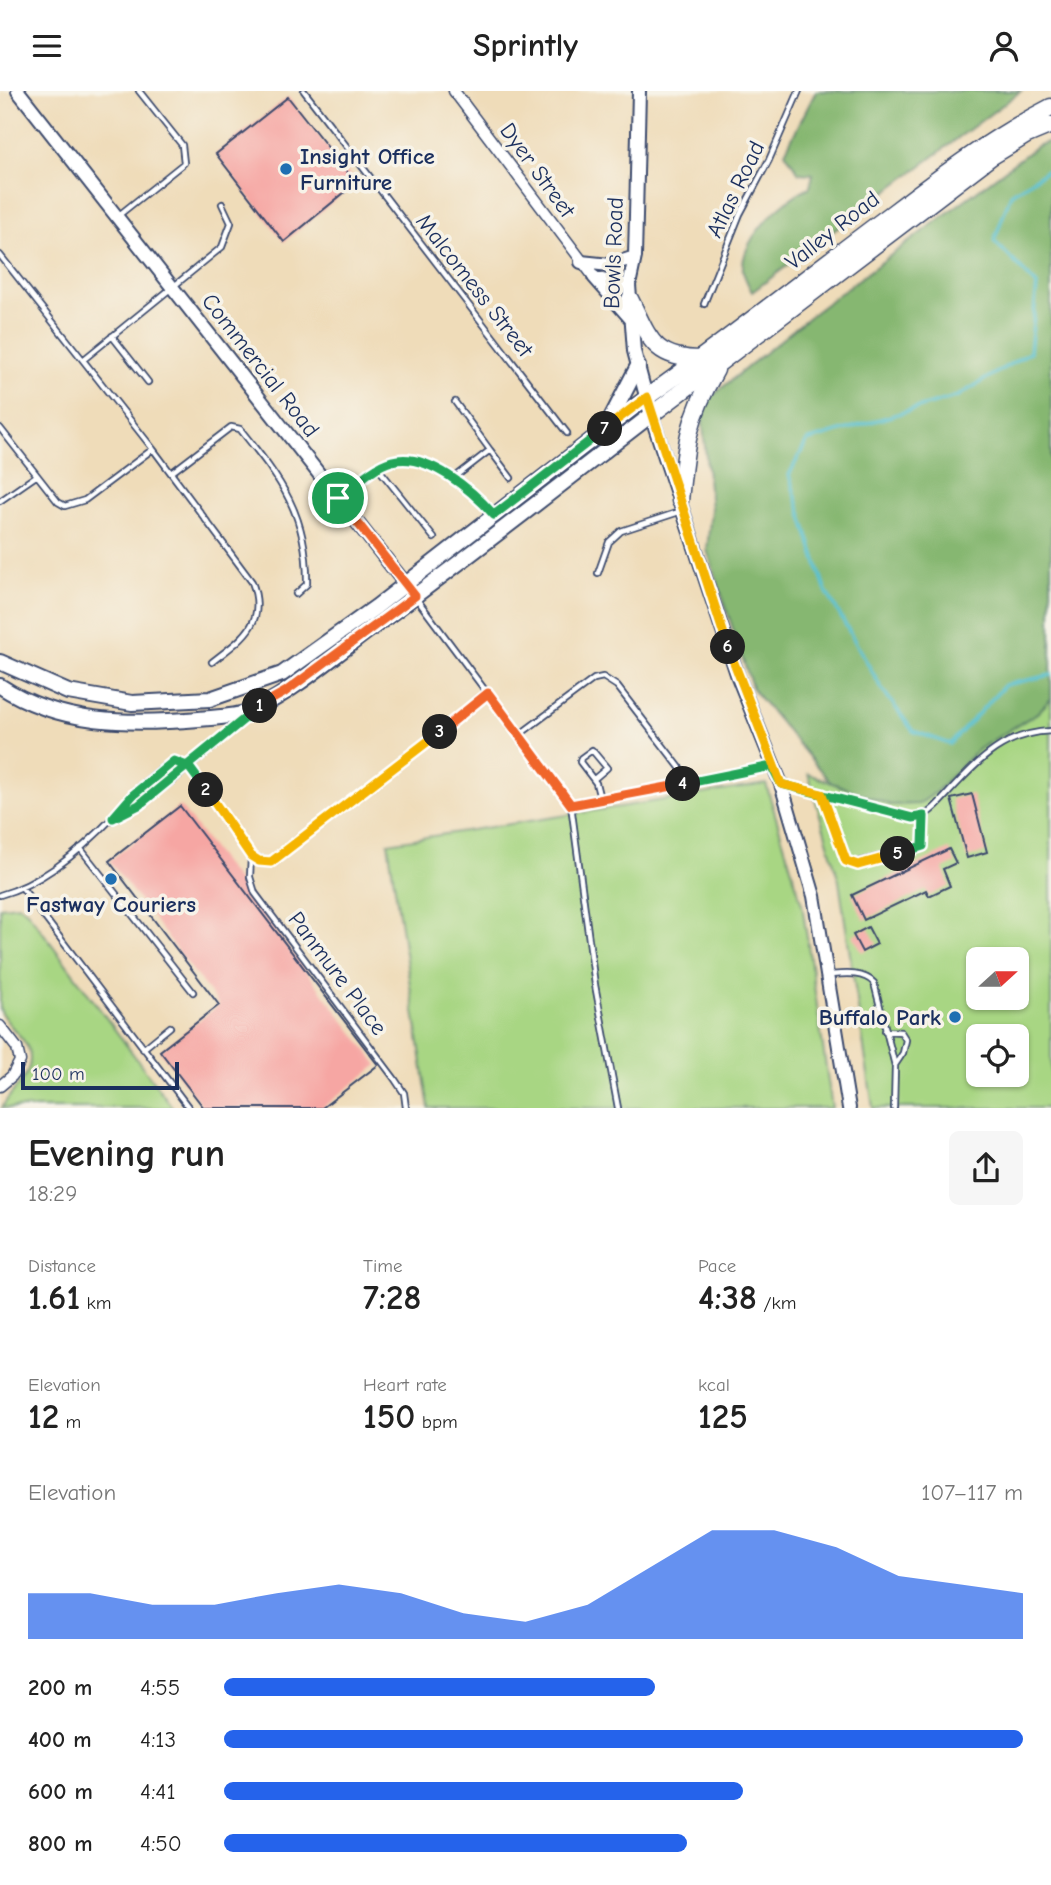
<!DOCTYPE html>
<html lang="en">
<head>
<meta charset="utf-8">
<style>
  :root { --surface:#fff; --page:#f6f6f6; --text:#222; --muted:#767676; --accent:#2563eb }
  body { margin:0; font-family:"Comic Neue",sans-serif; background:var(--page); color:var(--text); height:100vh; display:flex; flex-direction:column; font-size:26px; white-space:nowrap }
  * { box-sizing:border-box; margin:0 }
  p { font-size:23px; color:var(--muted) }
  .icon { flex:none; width:38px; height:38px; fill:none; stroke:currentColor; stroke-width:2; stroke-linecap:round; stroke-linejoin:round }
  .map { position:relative; height:1017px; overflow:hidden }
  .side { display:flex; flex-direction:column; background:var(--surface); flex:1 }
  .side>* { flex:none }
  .needle { width:46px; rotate:69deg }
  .fabs { position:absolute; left:966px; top:856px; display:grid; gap:14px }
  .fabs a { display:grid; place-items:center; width:63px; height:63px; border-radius:10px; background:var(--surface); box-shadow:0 2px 5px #0004; font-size:35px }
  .scale { position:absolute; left:21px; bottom:18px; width:158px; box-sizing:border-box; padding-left:7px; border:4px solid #1b2f5e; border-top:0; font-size:19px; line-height:24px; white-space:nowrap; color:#1b2f5e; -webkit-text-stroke:5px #f7f3e8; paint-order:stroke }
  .pin { position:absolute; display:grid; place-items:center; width:60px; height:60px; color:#fff; margin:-30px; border:4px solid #fff; border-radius:50%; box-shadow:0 2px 7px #0007 }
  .km { position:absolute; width:35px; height:35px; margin:-18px; border-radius:50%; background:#222; color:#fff; font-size:19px; line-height:35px; text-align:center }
  .round { display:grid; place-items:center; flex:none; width:74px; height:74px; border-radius:10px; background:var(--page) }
  .headline { display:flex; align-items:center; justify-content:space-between; height:119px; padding:0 28px }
  h1 { font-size:38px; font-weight:600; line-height:52px }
  .stats { display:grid; grid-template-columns:repeat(3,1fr); gap:10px; height:119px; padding:7px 28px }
  .stats div { display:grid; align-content:center }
  .stats b { font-size:35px; font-weight:600 }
  .stats small { font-size:19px; font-weight:400 }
  .stats p { font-size:19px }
  .chart { height:196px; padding:14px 28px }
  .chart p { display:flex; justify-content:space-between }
  .chart svg { width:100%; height:126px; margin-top:7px; fill:var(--accent); opacity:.7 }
  ul { padding:0 28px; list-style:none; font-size:23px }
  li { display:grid; grid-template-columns:112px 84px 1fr; align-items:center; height:52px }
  li i { height:18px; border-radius:9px; background:var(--accent) }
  header { display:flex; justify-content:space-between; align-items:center; height:91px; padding:0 28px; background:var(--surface); font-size:32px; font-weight:600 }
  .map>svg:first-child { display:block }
</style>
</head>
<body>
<header><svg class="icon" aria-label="menu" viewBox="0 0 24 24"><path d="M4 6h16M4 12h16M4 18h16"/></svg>Sprintly<svg class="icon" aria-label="person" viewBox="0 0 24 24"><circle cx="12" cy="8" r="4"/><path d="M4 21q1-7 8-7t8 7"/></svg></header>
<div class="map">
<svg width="1051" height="1017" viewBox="0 0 1051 1017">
  <rect width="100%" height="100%" fill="#f7f3e8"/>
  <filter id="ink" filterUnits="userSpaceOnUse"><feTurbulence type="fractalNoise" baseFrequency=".0143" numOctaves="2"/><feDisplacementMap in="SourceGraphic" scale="14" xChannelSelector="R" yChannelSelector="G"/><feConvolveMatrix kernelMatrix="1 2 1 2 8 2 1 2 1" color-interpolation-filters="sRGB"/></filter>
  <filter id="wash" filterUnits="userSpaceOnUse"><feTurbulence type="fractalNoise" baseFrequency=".00686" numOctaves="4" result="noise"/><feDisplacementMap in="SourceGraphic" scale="28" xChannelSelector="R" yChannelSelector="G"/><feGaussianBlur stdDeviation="1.57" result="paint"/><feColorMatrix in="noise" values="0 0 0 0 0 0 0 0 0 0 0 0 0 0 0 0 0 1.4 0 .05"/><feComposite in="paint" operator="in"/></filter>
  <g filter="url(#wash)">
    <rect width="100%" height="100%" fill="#efdcb9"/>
    <path fill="#a8d683" stroke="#628270" stroke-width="2" fill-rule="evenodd" d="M1051,608v409h-178l-34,-227 -31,-107 82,31 46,-13 41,-42 60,-37zM978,868h39v38h-39zM978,945h39v39h-39z
      M766,693l36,120 30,204h-403l-41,-265z
      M18,814l9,6 146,197h-171c8,-18 28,-29 28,-49 1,-20 -25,-32 -30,-50 0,-16 0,-81 0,-102z"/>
    <path fill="#86b771" stroke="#507368" stroke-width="2" d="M816,0h205l-269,201c-3,-6 -8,-15 -9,-21 -3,-32 41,-73 67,-84l3,-13 -14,-1 -14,-21z
      M1051,50v558l-14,14 -60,37 -41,42 -17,12 -29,1 -60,-23 -77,-92 -46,-140 4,-41 -10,-104 114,-93 222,-166z"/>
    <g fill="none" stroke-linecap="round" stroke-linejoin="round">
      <path stroke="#54bfcf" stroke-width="3.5" d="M1051,77l-40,26 -17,47 43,44 -7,67 -72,44 -151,45 -18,34 36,114 57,100 31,42 37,13 55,-59 46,-10"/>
    </g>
    <g id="blocks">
      <path fill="#f6a6a3" d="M288,6l68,86 -72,59 -68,-88z
        M972,703l15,58 -20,6 -16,-59z
        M180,715l198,259 -56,43h-118l-44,-57 59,-46 -110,-144z
        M949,758l7,14 -13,6 7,17 -21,10 -3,-6 -62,30 -12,-25z
        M868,836l9,17 -15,8 -9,-17z"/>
    </g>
  </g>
  <g filter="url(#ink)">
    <use href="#blocks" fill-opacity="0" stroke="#3b496c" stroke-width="2"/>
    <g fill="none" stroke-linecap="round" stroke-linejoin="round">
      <g stroke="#3b496c" stroke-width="8">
        <path id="service" d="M304,0l263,342
          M119,124l65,-52 -2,-18 -43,-54
          M0,164l153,194 99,133c16,42 -11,57 -40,80
          M704,213l36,-90 29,-54 30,-69
          M112,245l36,46
          M83,269l139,-113 9,-24 -9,-19
          M0,337l58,74 7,4 20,-6 68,-51
          M490,359l21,28
          M378,377l56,70
          M171,382l60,-46 9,2c41,51 68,86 67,155l-11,10
          M454,387l36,-28 -35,-48
          M339,406c15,-11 32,-27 50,-35 34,-14 84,28 104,52
          M0,410l36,-25
          M598,482l11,-31 12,-11 61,-20
          M416,507l155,207 201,-39
          M519,644l75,-56 9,-2 14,9 74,96
          M594,688l13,-11 -15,-18 -11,8 -1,4 16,21 4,16
          M785,694l133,34c13,-6 23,-18 33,-29 30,-32 54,-57 100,-59
          M822,704l24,66 5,3 72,-18 1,-30
          M571,714l24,180 23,123
          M116,725c49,-23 89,-63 129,-98
          M80,757l113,144
          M251,765l-1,21 5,16 139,185 10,15 2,15
          M23,798l166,219
          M0,804c44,-12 83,-46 114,-79 18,-19 36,-43 60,-55l15,6 62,89 20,6 217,-169
          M828,884c15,-1 35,-4 46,8l21,83 -1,42
          M885,940l16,1 5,8 -3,13 -8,12
          M143,958l27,-22"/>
      </g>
      <g stroke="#3b496c" stroke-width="13">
        <path id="minor" d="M454,0l140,186 35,8
          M0,935l17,22 3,13 -8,15 -12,10"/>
      </g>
      <g stroke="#3b496c" stroke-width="16">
        <path id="tertiary" d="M18,0l393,500
          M639,0l-4,166 -6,28 5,66 17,64 87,262 43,107 33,112 35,212
          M581,171l29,3 25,-8
          M594,186l37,42"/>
      </g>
      <g stroke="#3b496c" stroke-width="18">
        <path id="primary" d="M608,333l30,-58
          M0,571l68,30 64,11 78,-4 72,-25 94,-67 271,-210
          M0,595c60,39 130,39 199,33 19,-2 40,-2 57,-10 42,-21 80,-55 117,-82 94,-69 186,-141 278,-212"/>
      </g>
      <g stroke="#3b496c" stroke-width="19">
        <path id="trunk" d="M630,208c19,38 22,60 71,60
          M647,306c83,-59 162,-122 244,-183 51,-39 103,-78 160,-107
          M651,324l340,-258 36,-22 24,-10
          M680,410c5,-55 8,-83 36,-131"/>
      </g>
      <use href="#service" stroke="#fff" stroke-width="4.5"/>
      <use href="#minor" stroke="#fff" stroke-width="10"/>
      <use href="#tertiary" stroke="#fff" stroke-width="12"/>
      <use href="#primary" stroke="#fff" stroke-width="14"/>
      <use href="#trunk" stroke="#fff" stroke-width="16"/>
    </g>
  </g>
  <g fill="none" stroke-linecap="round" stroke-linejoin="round" filter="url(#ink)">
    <g stroke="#fff" stroke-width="14">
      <path id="split-1" d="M260,615l25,-14 130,-96 -77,-98"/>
    </g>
    <g stroke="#fff" stroke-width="14">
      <path id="split-2" d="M206,699l-17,-23 -15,-6 -41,34 -20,23 26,-13 121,-99"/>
    </g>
    <g stroke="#fff" stroke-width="14">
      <path id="split-3" d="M206,699l45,66 8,5 12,1 169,-130"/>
    </g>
    <g stroke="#fff" stroke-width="14">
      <path id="split-4" d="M440,641l48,-39 83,112 112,-21"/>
    </g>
    <g stroke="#fff" stroke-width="14">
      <path id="split-5" d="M683,693l89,-18 9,18 132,34 11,-2 -1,30 -25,8"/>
    </g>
    <g stroke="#fff" stroke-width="14">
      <path id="split-6" d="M728,556l53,137 41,10 24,67 12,4 40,-11"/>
    </g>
    <g stroke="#fff" stroke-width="14">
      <path id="split-7" d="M605,338l42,-32 81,250"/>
    </g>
    <g stroke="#fff" stroke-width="14">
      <path id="split-8" d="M338,407c16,-12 35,-32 54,-37 35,-10 81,30 102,54l111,-86"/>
    </g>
    <use href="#split-1" stroke="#f0652b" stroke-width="9"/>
    <use href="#split-2" stroke="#22a559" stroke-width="9"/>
    <use href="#split-3" stroke="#f5b400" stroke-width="9"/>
    <use href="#split-4" stroke="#f0652b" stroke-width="9"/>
    <use href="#split-5" stroke="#22a559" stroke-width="9"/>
    <use href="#split-6" stroke="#f5b400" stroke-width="9"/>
    <use href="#split-7" stroke="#f5b400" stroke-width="9"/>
    <use href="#split-8" stroke="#22a559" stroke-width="9"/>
  </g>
  <g fill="#1f6fb2" stroke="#f7f3e8" stroke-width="2.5">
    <circle cx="286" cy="78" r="7"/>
    <circle cx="111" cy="788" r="7"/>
    <circle cx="955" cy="926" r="7"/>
  </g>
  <g text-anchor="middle" stroke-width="7" stroke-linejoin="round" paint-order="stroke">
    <g font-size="23" font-weight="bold" fill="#1b2f5e" stroke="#f7f3e8" text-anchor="start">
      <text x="300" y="73">Insight Office<tspan x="300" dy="26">Furniture</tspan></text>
      <text x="111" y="821" text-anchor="middle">Fastway Couriers</text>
      <text x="941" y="934" text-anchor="end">Buffalo Park</text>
    </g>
    <g font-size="23" fill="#1b2f5e" stroke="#f7f3e8">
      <text transform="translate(538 79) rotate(54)" y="8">Dyer Street</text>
      <text transform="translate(735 98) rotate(-64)" y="8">Atlas Road</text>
      <text transform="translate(832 139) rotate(-38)" y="8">Valley Road</text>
      <text transform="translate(613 162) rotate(-88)" y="8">Bowls Road</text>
      <text transform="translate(475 194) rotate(52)" y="8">Malcomess Street</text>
      <text transform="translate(261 274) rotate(52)" y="8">Commercial Road</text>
      <text transform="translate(338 882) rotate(53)" y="8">Panmure Place</text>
    </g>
  </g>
</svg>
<div class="fabs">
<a><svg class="needle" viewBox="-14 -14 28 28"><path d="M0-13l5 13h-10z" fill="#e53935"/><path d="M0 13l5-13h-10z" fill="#767676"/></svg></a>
<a><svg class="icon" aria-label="locate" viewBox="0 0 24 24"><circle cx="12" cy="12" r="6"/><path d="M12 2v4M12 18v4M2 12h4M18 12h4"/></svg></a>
</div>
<div class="scale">100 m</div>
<div class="pin" style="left:338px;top:407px;background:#1e9e55"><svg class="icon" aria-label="arrive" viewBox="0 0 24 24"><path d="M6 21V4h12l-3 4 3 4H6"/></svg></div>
<b class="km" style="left:260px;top:615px">1</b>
<b class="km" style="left:206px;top:699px">2</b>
<b class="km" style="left:440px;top:641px">3</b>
<b class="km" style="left:683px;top:693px">4</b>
<b class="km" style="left:898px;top:763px">5</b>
<b class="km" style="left:728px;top:556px">6</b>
<b class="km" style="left:605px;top:338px">7</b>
</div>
<section class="side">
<div class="headline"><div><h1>Evening run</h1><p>18:29</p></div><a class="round"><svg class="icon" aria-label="share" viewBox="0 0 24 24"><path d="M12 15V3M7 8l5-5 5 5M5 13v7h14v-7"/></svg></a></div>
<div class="stats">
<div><p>Distance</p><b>1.61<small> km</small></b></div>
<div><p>Time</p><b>7:28</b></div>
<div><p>Pace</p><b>4:38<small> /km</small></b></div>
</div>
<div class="stats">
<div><p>Elevation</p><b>12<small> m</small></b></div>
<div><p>Heart rate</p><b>150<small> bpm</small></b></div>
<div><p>kcal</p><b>125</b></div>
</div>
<div class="chart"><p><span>Elevation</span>107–117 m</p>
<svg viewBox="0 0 160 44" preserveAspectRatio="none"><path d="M0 44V28L10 28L20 32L30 32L40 28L50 25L60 28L70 35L80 38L90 32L100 19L110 6L120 6L130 12L140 22L150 25L160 28V44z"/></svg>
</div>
<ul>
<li><b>200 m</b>4:55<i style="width:54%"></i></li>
<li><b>400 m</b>4:13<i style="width:100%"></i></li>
<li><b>600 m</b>4:41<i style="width:65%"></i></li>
<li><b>800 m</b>4:50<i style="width:58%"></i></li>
</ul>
</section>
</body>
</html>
